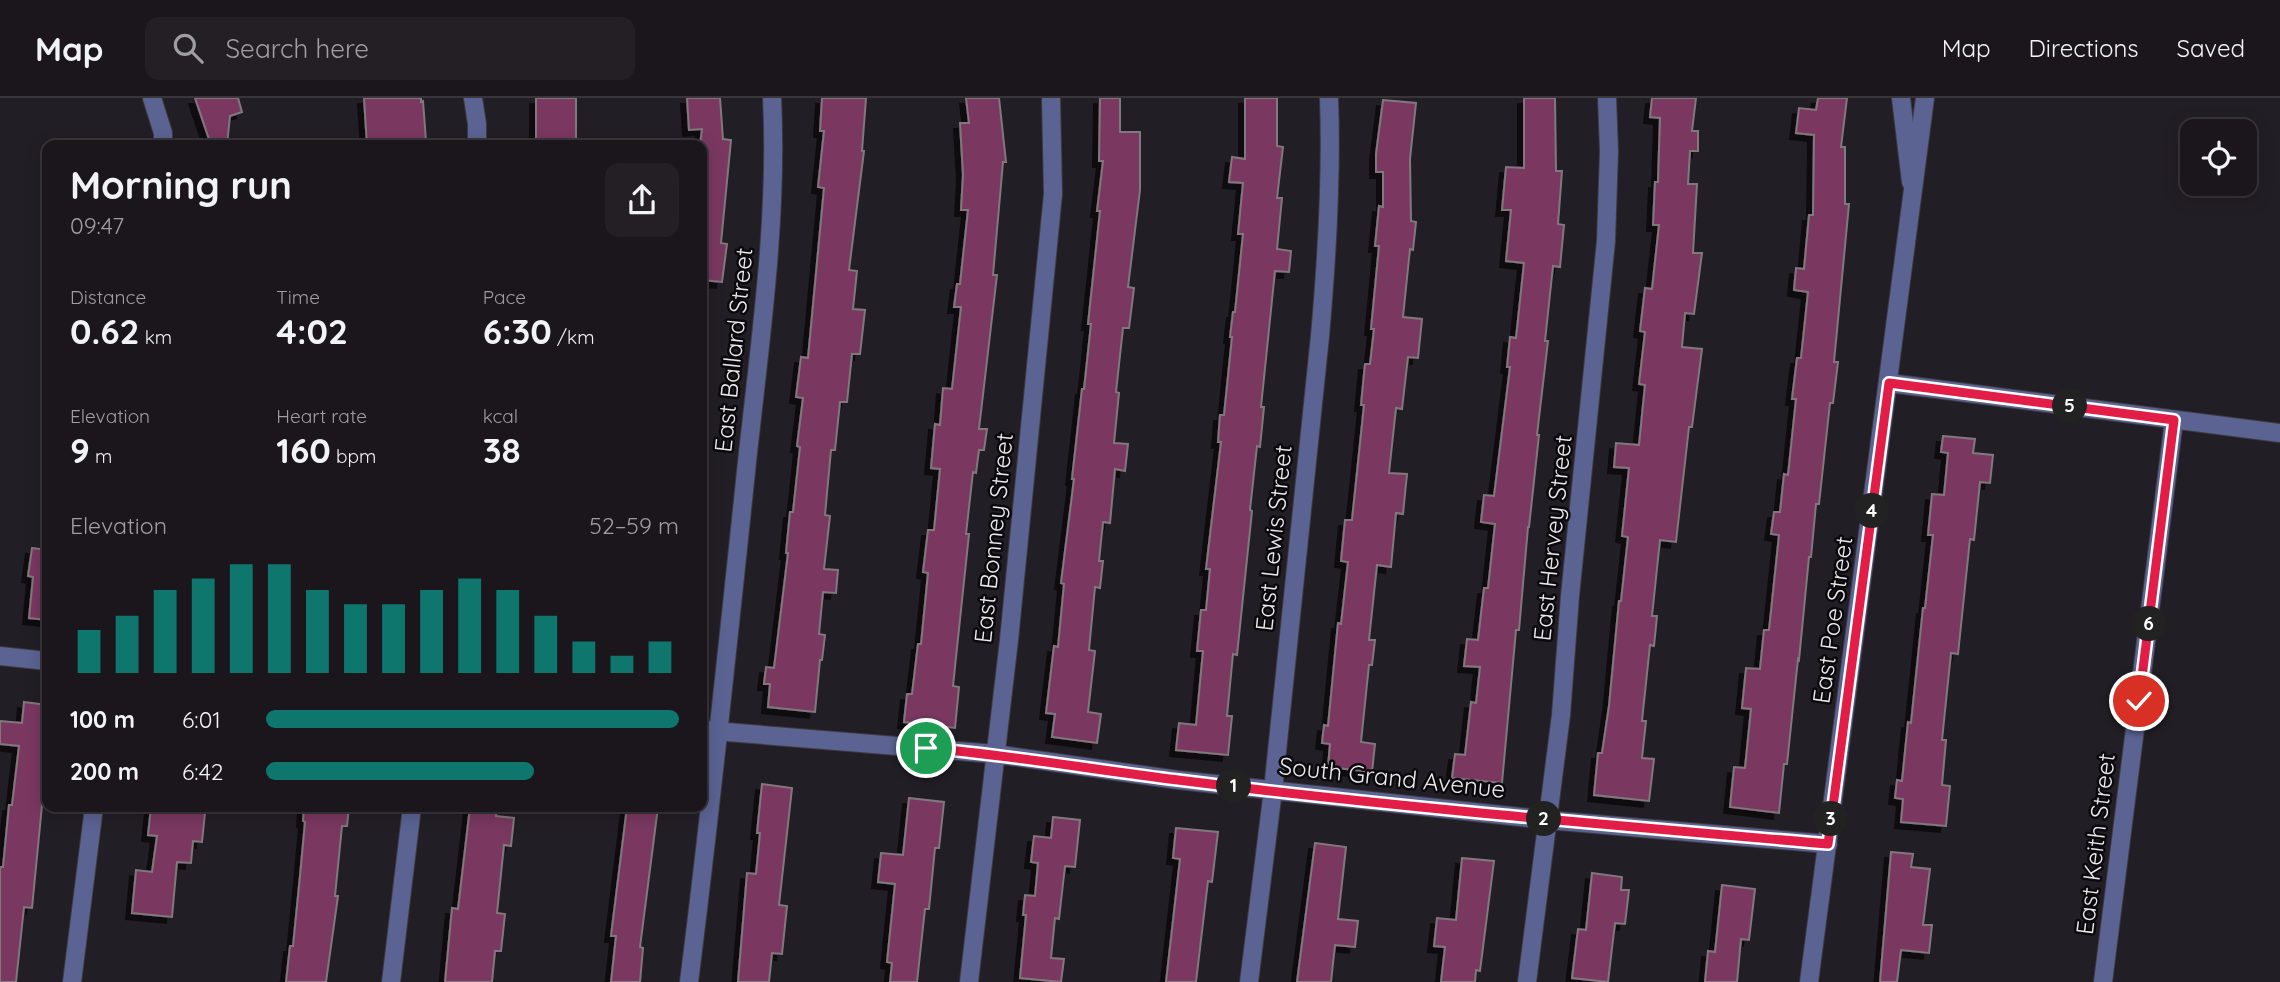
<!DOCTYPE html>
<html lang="en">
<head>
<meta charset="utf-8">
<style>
  :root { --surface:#1a161c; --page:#231f25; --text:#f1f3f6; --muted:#9f9fa3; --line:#38353b; --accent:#0f766e }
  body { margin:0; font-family:Quicksand,sans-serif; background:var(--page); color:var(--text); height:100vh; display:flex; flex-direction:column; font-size:26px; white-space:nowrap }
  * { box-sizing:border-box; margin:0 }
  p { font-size:23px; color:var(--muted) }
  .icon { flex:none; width:38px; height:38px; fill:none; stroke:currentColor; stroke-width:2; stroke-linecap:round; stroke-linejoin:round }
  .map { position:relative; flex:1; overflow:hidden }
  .sheet { position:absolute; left:42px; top:42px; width:665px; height:672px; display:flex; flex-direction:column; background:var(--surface); border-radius:14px; box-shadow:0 4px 18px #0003,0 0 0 2px var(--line) }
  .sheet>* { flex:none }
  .fabs { position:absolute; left:2180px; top:21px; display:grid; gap:14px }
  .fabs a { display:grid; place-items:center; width:77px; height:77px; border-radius:14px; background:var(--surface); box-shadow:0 4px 18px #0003,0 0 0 2px var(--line); font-size:35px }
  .pin { position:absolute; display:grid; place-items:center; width:60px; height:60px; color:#fff; margin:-30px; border:4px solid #fff; border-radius:50%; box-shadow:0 2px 7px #0007 }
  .km { position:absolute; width:35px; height:35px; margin:-18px; border-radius:50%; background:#222; color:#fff; font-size:19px; line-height:35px; text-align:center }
  .round { display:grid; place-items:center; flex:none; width:74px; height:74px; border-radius:14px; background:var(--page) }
  .headline { display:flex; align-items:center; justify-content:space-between; height:119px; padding:0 28px }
  h1 { font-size:38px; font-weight:700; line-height:52px }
  .metrics { display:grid; grid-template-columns:repeat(3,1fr); gap:10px; height:119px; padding:7px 28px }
  .metrics div { display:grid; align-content:center }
  .metrics b { font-size:35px; font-weight:700 }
  .metrics small { font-size:19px; font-weight:400 }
  .metrics p { font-size:19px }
  .chart { height:196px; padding:14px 28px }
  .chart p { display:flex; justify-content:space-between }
  .chart svg { width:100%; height:126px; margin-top:7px; stroke:var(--accent); stroke-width:6 }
  ul { padding:0 28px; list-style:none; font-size:23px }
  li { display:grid; grid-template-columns:112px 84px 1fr; align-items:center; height:52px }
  li i { height:18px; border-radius:9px; background:var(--accent) }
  header { display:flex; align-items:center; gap:42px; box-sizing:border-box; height:98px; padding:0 35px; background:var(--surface); border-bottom:2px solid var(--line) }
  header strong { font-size:33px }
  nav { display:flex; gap:38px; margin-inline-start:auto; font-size:24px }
  .search { width:490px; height:63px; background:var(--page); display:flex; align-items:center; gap:18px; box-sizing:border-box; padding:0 24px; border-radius:14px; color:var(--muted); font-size:26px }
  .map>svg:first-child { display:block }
</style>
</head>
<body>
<header>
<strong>Map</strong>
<div class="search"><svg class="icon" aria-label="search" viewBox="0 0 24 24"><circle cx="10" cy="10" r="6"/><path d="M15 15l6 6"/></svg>Search here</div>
<nav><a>Map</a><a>Directions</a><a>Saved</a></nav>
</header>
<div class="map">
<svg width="2280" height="884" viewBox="0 0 2280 884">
  <defs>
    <filter id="shadow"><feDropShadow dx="-6" dy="6" stdDeviation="0" flood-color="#0009"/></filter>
  </defs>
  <rect width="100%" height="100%" fill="#221e25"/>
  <path fill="#7a3761" stroke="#81787d" stroke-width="2" filter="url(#shadow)" d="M195,0h43l4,14 -12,4 -3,29h-16z
    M364,0h57v4l2,-1 3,40 -59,4z
    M536,0h40v47h-40z
    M687,0h33l3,41 8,1 -10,103 6,1 -5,38 -20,-2v-135h-2l2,-16 -13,1z
    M822,0h44l-4,53h2l-15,119 8,1 -4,38 12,1 -5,44h-8l-5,48h-7l-5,48h-4l-6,65 5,1 -6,53 14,1 -2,23 -13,-1 -4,42 6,1 -3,25h-2l-5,52 -47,-5 2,-23h-6l2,-17 8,1 14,-115h-2l4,-41h3l7,-65 -3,-1 6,-48 -7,-1 5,-40 7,1 16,-170 -6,-1 6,-56h-4z
    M966,0h33l7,64h-3l-10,113h4l-18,154h8l-3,21h-5l-3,23 -3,-1 -7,62h3l-16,152 6,1 -4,41 -51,-6 3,-28h5l6,-50h3l7,-71 -5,-1 5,-42h6l6,-61 -9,-1 4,-44 5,1 3,-37 9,1 9,-82h-7l3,-23h3l8,-74h-7l2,-35 -3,-52h9z
    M1100,0h20v34h20v58l-12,97 6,1 -5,40h-6l-7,64 3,1 -5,50 14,1 -3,27 -10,-2 -5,54 -7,-1 -4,39h4l-3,27 -5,-1 -6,63 6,1 -7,61 13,2 -4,29 -45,-6 3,-23 -9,-1 8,-67 4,1 6,-63 -3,-1 13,-104h-2l10,-90h2l7,-65h-3l12,-113h-3l6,-50h-4z
    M1245,0h32v48l6,1 -6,51h5l-5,51 14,2 -2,21 -14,-1 -14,136h3l-4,40 -3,-1 -7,64 2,1 -15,144 -4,-1 -6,62h5l-4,39 -52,-5 3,-27 17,2 7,-74h-6l4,-41h5l4,-41h-4l15,-127h-3l2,-27h4l8,-78h-2l3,-25h2l8,-78h-5l5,-51 -14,-1 3,-25 13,2z
    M1524,0h31l1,73h6l-4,53 6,1 -4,42 -7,-1 -8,75h3l-11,94h2l-10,92h-1l-9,103h-3l-14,153 -50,-5 3,-24 10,1 6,-53 5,1 4,-36 -16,-1 3,-27 11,1 6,-52h4l7,-64 -14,-2 3,-27 10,1 16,-129h-3l3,-30 6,1 8,-75 -18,-2 5,-51h-9l4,-43 18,1z
    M1652,0h44l-4,33h6v20h-8l-2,33h9l-4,69h9l-8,61 -9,-1 -3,34 20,2 -10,78h-3l-13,115 -16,-2 -8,76h5l-3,30 -4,-1 -8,76h4l-4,37 12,1 -5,42 -55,-6 4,-42h4l7,-47 10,-105h2l7,-64 -6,-1 7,-68 -15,-1 2,-24 23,2 6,-60 -6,-1 6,-52 -5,-1 5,-43 7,1 7,-64h-6l2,-43h3l2,-64 -10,-1z
    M1818,0h29l-6,49h4v57h4l-15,158h4l-5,41h-3l-11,101h-3l-5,53h-2l-10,103 -1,-1 -11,105h-3l-5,49 -49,-6 4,-40 11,1 6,-59 -9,-1 4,-40 14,1 4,-39h5l10,-95 -8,-1 3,-22h6l4,-38 4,1 8,-76h-4l5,-41h4l7,-66 -14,-2 2,-22 8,1 5,-54h4l1,-80 -18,-2 3,-25 17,2z
    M1383,2l33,3 -6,56 1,62 5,1 -3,28 -3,-1 -7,68 19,2 -4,39 -10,-1 -6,52 -6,-1 -7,65 18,1 -4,40 -7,-1 -5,54 -14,-2 -8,75h6l-3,25h-3l-8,77 14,2 -3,28 -44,-5 2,-23 -8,-1 2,-18 4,1 10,-103 3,1 7,-62 -7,-1 4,-41h7l12,-115h-3l4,-41h5l4,-35h-3l8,-83h-4l4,-40 4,1v-35h-7v-18z
    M1943,338l32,3 -2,14 20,2 -3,28 -10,-1 -6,58 -4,-1 -12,115 -7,-1 -9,87h4l-4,45 8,1 -4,40 -45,-4 2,-23 -8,-1 2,-18 5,1 6,-59 3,1 12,-115h2l8,-73h-5l4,-41 12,1 4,-42 -7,-1z
    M32,450l15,2v70l-18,-2 4,-41 -5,-1z
    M24,604l23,3v49l-15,154 -8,-1 -8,75h-16v-115h3l6,-62h3l7,-59 -19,-2v-23l22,2z
    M762,686l30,4 -13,117 8,1 -5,48 -10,-1 -3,29h-31l9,-109 9,1 4,-41h-3z
    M909,700l35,4 -5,46h-4l-6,61h-4l-8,73h-27l2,-19 -5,-1 8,-78 -17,-2 3,-29 22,2z
    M151,709l54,6 -3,29 -9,-1 -2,22 -14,-1 -5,55 -40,-4 4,-43 16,2 5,-36 -9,-1z
    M304,709h45l-2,19h-5l-7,70h3l-12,86h-40l4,-36h3l7,-70 5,-54 -2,-1z
    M470,709h27l-1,9 18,2 -3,28 -7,-1 -7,68 8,1 -4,37h-6l-3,31h-47l7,-74 6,1z
    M627,709h31l-18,140 3,1 -3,34h-29l5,-46h-5z
    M1053,719l27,3 -5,47 -10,-1 -6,53 -4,-1 -4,40 13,1 -3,23 -41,-4 6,-63h-3l2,-20 10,1 3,-33 -7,-1 3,-26 17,2z
    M1176,730l42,4 -6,50 -4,-1 -12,101h-30l14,-123 -7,-1z
    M1315,745l31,4 -8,72 20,2 -3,26 -20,-2 -4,37h-34z
    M1891,754l22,2 -2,13 19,2 -7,56h9l-3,28 -28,-3 -4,32h-17z
    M1462,760l32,3 -14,110 -4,-1 -1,12h-34l4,-35 -11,-1 3,-28 19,2z
    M1592,775l30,4 -1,13h8l-4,34 -10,-1 -7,59 -36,-4 6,-49 8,1z
    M1722,787l33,4 -6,51 -8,-1 -4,43h-32l3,-31 7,1z"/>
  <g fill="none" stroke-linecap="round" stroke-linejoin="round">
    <g stroke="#3e3a41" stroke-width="20">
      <path id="minor" d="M152,0l11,35v12
        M473,0l4,26v21
        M1901,0l10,84
        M1889,285l391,50
        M0,558l47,5
        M702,632l293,24 183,26 370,40 280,24
        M72,884l22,-175
        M391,884l21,-175
        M689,884c22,-173 40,-347 58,-520 13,-121 31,-242 25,-364
        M969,884l40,-342 44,-446 -2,-96
        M1249,884l24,-192 47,-454c7,-79 12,-158 9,-238
        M1527,884l34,-267 9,-119 36,-355 3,-90 -2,-53
        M2103,884l71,-562"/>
    </g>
    <g stroke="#3e3a41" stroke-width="20">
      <path id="tertiary" d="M1809,884l116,-884"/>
    </g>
    <use href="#minor" stroke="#5a6392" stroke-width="18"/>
    <use href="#tertiary" stroke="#5a6392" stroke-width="18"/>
  </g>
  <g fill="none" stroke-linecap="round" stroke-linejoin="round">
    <g stroke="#fff" stroke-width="14">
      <path id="route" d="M926,650c85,7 168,22 252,32 216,27 433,45 650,64l61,-461 285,37 -35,281"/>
    </g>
    <use href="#route" stroke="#e11d48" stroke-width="9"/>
  </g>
  <g text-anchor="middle" stroke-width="5" stroke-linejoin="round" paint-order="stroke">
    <g font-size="24" fill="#ece9ee" stroke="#0a090c">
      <text transform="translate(734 252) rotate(-84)" y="8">East Ballard Street</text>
      <text transform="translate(994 440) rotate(-84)" y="8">East Bonney Street</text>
      <text transform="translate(1274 440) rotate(-84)" y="8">East Lewis Street</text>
      <text transform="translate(1553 440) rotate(-84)" y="8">East Hervey Street</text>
      <text transform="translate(1833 522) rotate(-82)" y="8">East Poe Street</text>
      <text transform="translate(1392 680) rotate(6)" y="8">South Grand Avenue</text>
      <text transform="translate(2096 746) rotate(-83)" y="8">East Keith Street</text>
    </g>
  </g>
</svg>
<div class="fabs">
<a><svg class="icon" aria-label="locate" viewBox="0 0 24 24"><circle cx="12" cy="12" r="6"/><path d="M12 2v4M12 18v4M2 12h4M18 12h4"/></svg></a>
</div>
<div class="pin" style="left:926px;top:650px;background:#1e9e55"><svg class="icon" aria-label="arrive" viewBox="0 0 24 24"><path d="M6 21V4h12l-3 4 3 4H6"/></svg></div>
<div class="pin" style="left:2139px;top:603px;background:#d93025"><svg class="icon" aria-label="check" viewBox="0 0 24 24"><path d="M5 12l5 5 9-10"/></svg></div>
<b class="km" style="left:1234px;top:688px">1</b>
<b class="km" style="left:1544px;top:721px">2</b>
<b class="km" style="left:1831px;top:721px">3</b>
<b class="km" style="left:1872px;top:413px">4</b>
<b class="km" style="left:2070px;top:308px">5</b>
<b class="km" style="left:2149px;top:526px">6</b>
<section class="sheet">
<div class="headline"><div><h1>Morning run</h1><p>09:47</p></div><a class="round"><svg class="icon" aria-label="share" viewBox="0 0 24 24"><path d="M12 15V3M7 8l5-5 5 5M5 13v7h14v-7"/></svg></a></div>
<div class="metrics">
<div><p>Distance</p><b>0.62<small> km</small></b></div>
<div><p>Time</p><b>4:02</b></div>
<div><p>Pace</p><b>6:30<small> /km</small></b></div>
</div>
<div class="metrics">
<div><p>Elevation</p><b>9<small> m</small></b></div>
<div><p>Heart rate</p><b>160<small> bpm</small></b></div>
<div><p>kcal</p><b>38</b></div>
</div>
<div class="chart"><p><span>Elevation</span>52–59 m</p>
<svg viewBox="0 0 160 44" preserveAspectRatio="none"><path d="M5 44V29M15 44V24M25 44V15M35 44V11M45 44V6M55 44V6M65 44V15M75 44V20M85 44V20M95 44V15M105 44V11M115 44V15M125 44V24M135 44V33M145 44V38M155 44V33"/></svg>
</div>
<ul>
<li><b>100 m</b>6:01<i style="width:100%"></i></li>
<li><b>200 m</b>6:42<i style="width:65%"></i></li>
</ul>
</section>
</div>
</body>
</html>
